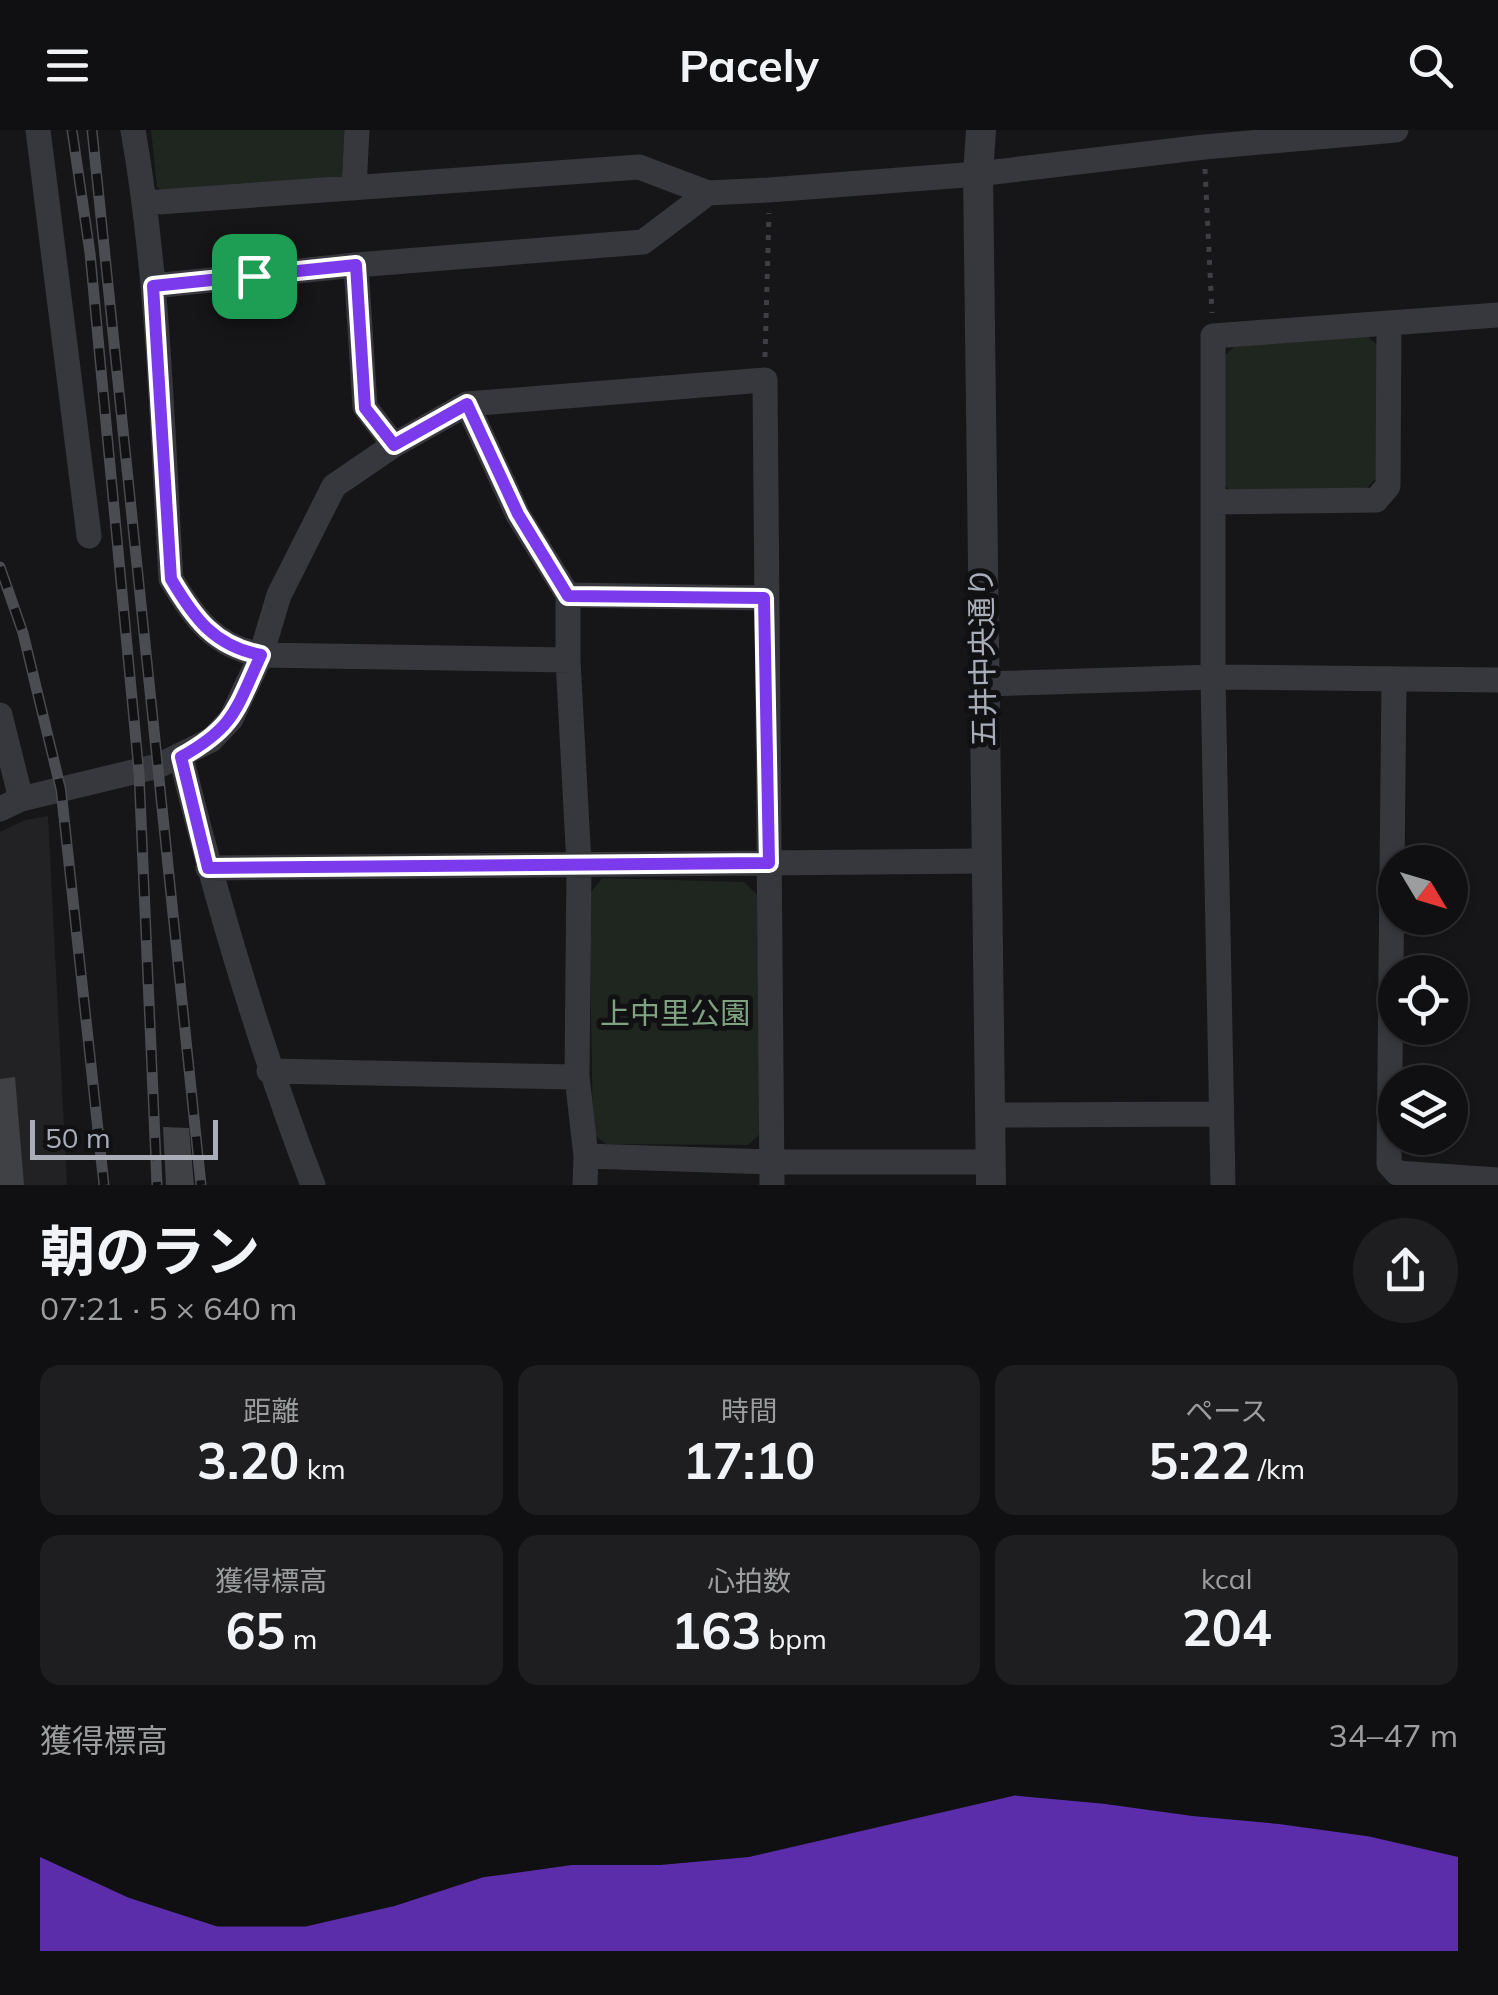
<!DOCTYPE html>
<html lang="ja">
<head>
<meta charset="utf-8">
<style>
  :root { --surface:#101012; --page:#1e1e20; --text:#f1f3f6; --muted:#9c9d9f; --line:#303032; --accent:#7c3aed }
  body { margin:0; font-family:Mulish,"Noto Sans JP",sans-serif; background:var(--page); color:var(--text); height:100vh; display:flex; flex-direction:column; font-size:38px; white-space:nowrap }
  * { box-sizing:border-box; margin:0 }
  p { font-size:32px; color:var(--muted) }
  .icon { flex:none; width:55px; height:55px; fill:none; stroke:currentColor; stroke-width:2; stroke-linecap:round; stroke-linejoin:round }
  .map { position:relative; height:1055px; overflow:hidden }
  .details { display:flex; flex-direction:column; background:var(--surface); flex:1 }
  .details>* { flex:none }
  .needle { width:65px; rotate:128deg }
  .buttons { position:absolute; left:1378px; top:715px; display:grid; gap:20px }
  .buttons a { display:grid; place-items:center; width:90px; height:90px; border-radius:50%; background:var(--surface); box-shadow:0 2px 8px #0004,0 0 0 2px var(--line); font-size:50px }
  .scale { position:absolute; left:30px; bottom:25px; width:188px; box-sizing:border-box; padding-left:10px; border:5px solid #a8adb8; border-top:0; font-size:28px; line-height:35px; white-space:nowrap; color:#a8adb8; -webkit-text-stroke:8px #111113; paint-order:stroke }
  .pin { position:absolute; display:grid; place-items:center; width:85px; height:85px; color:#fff; margin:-42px; border-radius:20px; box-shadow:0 5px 15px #0006 }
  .round { display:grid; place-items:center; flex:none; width:105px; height:105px; border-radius:52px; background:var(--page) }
  .overview { display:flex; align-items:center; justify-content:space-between; height:170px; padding:0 40px }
  h1 { font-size:55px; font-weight:700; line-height:75px }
  .metrics { display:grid; grid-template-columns:repeat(3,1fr); gap:15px; height:170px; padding:10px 40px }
  .metrics div { display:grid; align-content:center; border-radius:20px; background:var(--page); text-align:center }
  .metrics b { font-size:50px; font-weight:700 }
  .metrics small { font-size:28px; font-weight:400 }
  .metrics p { font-size:28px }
  .chart { height:280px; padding:20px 40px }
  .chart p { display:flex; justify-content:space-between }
  .chart svg { width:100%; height:180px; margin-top:10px; fill:var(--accent); opacity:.7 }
  header { display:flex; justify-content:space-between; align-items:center; height:130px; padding:0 40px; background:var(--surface); font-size:45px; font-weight:700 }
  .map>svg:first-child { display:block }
</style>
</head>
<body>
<header><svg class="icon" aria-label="menu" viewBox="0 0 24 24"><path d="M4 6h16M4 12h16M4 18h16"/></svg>Pacely<svg class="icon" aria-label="search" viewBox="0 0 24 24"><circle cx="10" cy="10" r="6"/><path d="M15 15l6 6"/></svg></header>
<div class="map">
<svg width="1498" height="1055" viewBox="0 0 1498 1055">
  <rect width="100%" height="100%" fill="#161618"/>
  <path fill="#222225" d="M48,686l19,369h-67v-353l25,-12z"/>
  <path fill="#1e261f" d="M151,0h194l-3,48 -178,15 -7,-6z
    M1367,206l14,12 -2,127 -14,15h-136l-7,-8 2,-126 10,-9z
    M602,748l142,4 13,13 4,238 -13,12 -142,-1 -13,-10 -4,-239z"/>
  <path fill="#404145" d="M15,947l9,108h-24v-106z
    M163,997l26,1 5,57h-28z"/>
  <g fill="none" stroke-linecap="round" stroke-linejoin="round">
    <path stroke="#3d3f44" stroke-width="5" stroke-dasharray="5 8" stroke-linecap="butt" d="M1205,39l7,144
      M765,227l4,-144"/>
    <path stroke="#37383d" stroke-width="25" d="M38,0l51,406
      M133,0c26,148 29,299 38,449 23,39 43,67 90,76l307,5
      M354,58l3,-58
      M145,73l494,-36 69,26 61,-3 209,-16 226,-27 192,-17
      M356,135l9,142 29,38
      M153,156l203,-21 287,-23 65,-49
      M467,274l51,111 50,80v65l11,204 -2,213 9,79 -1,29
      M1213,372l163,-2 12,-14 1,-163
      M568,465l196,3
      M1394,549l-5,485 8,9 101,7
      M984,554l229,-7 285,3
      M0,585l21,84
      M181,627c36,146 78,288 132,428
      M0,679l21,-10 137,-33 53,-26 20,-21 30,-64 18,-60 55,-109 60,-41 73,-41 298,-24 7,805
      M208,738l778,-7
      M269,941l308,6
      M990,985l231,-1
      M586,1026l185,6h220
      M1223,1055l-10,-508v-341l285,-21"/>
    <path stroke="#37383d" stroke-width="30" d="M981,0l-3,44 13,1011"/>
    <g stroke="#4a4c52" stroke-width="11">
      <path id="rail" d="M72,0l18,123 49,520 18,412
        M92,0l109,1055
        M0,437l23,66 38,157 43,395"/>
    </g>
    <use href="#rail" stroke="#111113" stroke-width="8" stroke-dasharray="22" stroke-linecap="butt"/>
  </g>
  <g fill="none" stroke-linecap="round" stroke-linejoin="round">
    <g stroke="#fff" stroke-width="20">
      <path id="route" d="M356,135l9,143 29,37 73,-41 51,110 50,82 196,2 5,265 -561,5 -27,-111c54,-30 55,-48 80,-102 -47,-9 -67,-37 -90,-76l-18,-293z"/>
    </g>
    <use href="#route" stroke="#7c3aed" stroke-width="12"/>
  </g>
  <g text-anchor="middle" stroke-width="10" stroke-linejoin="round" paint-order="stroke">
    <g font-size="30" fill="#a8adb8" stroke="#111113">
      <text transform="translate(983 527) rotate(-91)" y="10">五井中央通り</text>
    </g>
    <g font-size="30" fill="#7fa381" stroke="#111113">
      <text x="675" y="894">上中里公園</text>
    </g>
  </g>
</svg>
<div class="buttons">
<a><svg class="needle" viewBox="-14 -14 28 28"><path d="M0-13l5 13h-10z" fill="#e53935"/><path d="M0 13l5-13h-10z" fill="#9c9d9f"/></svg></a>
<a><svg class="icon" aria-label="locate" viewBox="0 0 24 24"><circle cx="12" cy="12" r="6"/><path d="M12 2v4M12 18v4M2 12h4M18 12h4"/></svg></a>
<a><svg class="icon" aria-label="layers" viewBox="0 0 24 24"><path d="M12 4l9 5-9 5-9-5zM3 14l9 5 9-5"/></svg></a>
</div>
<div class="scale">50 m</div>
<div class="pin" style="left:254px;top:146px;background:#1e9e55"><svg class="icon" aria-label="arrive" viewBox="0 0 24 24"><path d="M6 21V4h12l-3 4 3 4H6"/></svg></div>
</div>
<section class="details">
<div class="overview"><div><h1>朝のラン</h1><p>07:21 · 5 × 640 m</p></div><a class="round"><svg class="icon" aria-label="share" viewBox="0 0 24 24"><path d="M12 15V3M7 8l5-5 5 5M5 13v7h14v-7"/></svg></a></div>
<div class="metrics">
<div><p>距離</p><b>3.20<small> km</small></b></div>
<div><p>時間</p><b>17:10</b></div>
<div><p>ペース</p><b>5:22<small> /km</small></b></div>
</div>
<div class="metrics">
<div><p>獲得標高</p><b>65<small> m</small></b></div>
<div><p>心拍数</p><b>163<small> bpm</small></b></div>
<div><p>kcal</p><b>204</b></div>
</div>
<div class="chart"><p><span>獲得標高</span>34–47 m</p>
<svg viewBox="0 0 160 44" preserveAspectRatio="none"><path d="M0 44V21L10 31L20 38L30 38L40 33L50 26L60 23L70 23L80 21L90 16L100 11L110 6L120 8L130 11L140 13L150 16L160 21V44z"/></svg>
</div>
</section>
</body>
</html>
